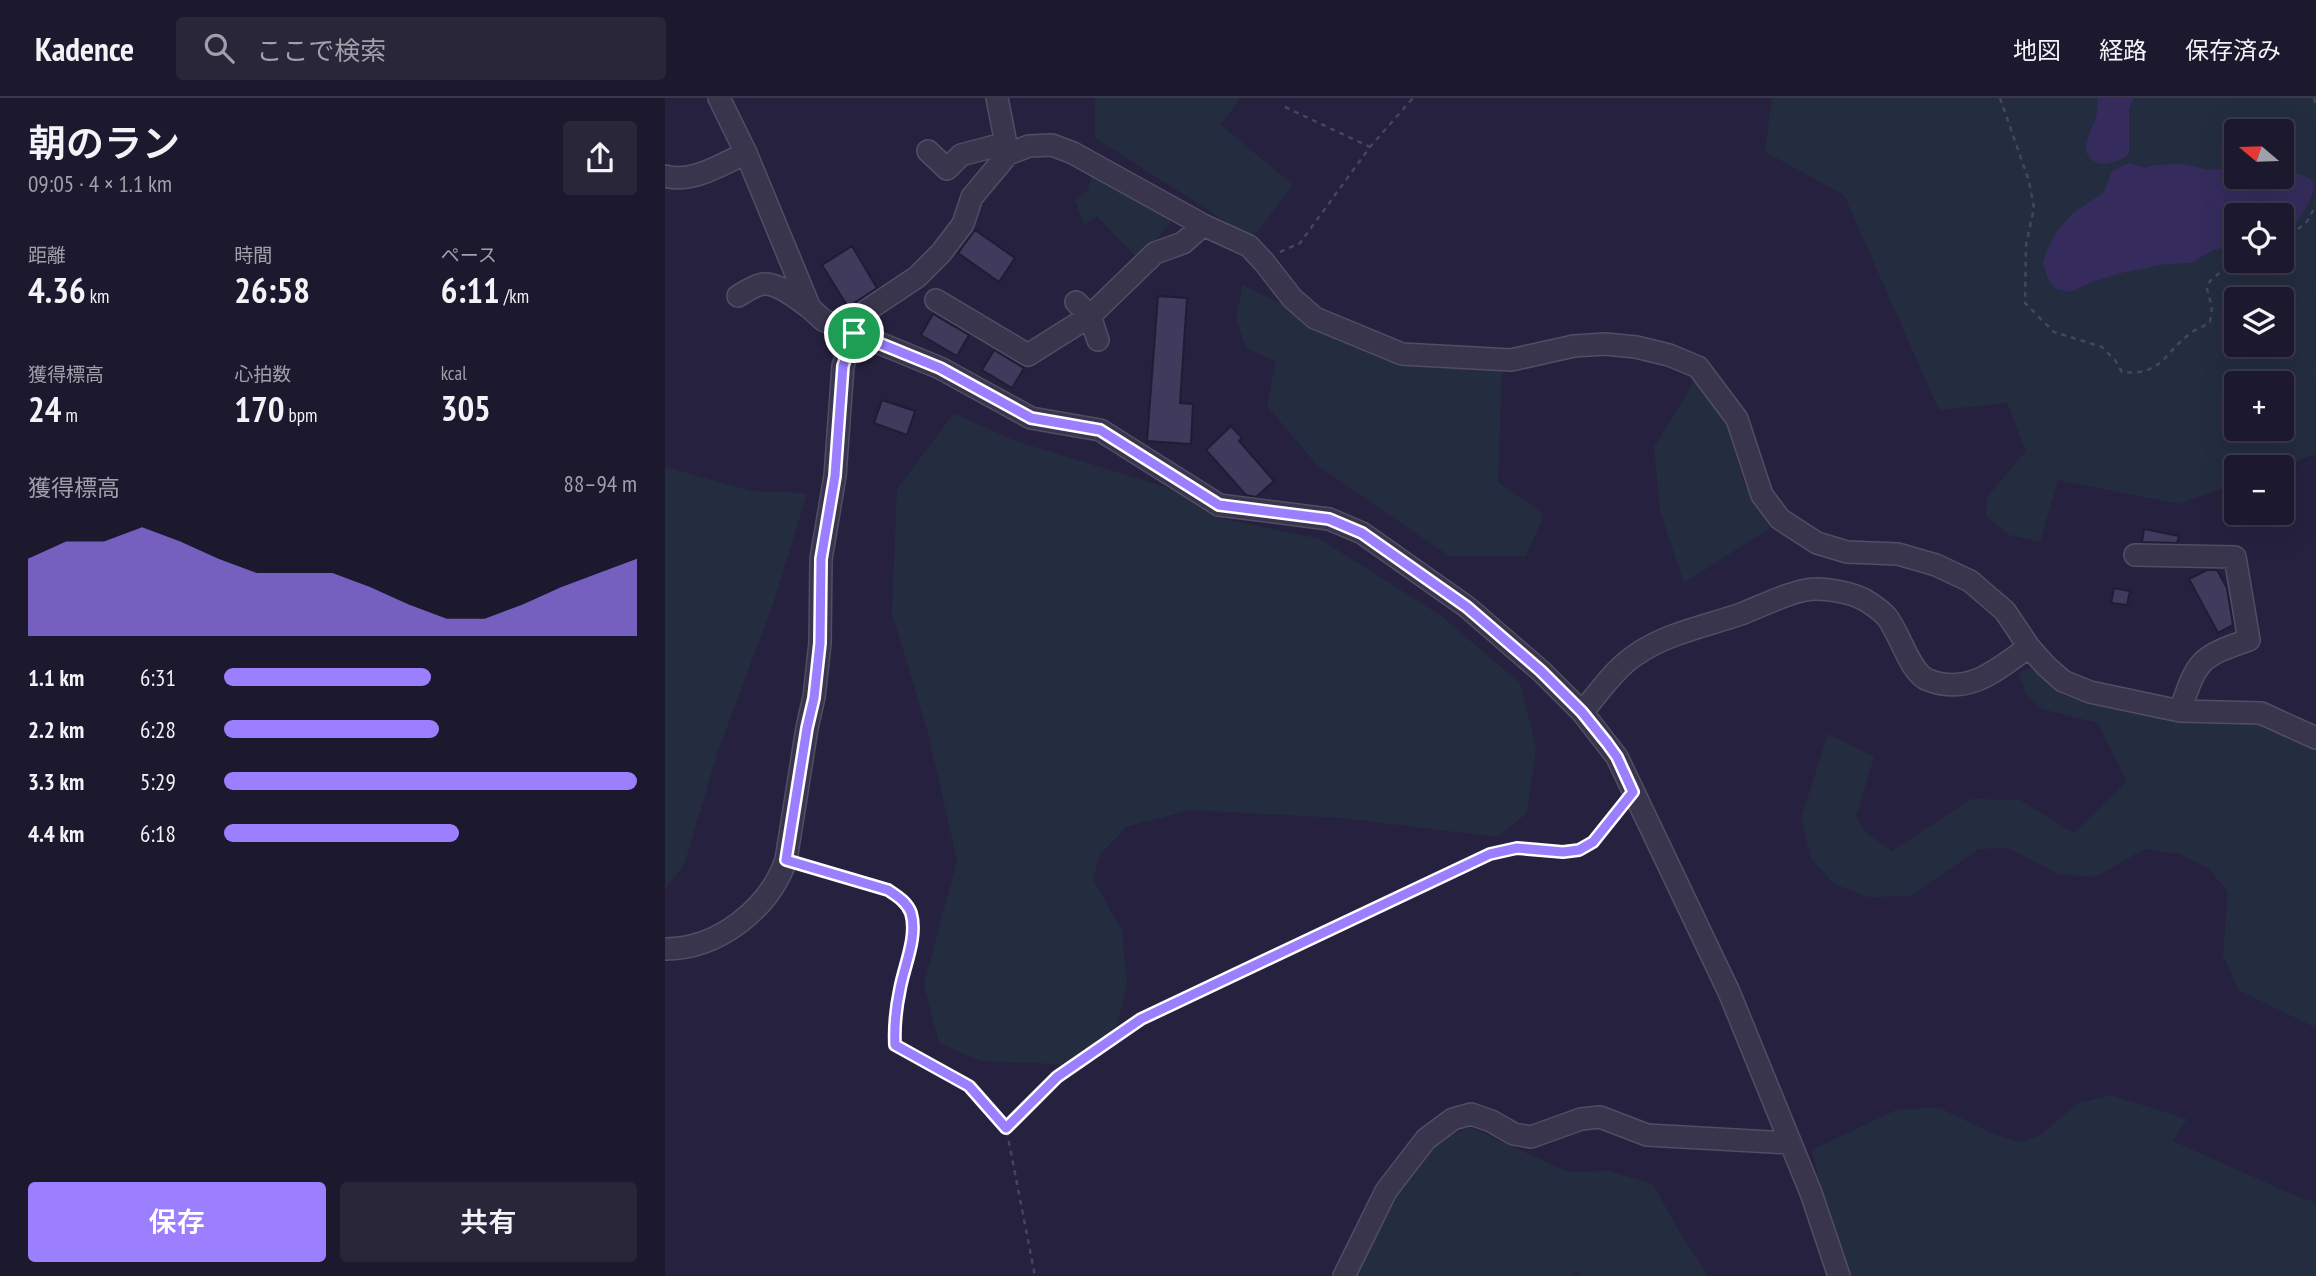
<!DOCTYPE html>
<html lang="ja">
<head>
<meta charset="utf-8">
<style>
  :root { --surface:#1c192e; --page:#29263a; --text:#f1f3f6; --muted:#a0a0aa; --line:#3a384a; --accent:#9b7fff }
  body { margin:0; font-family:"PT Sans Narrow","Noto Sans JP",sans-serif; background:var(--page); color:var(--text); height:100vh; display:flex; flex-direction:column; font-size:26px; white-space:nowrap }
  * { box-sizing:border-box; margin:0 }
  p { font-size:23px; color:var(--muted) }
  .icon { flex:none; width:38px; height:38px; fill:none; stroke:currentColor; stroke-width:2; stroke-linecap:round; stroke-linejoin:round }
  .map { position:relative; flex:1; overflow:hidden }
  .side { display:flex; flex-direction:column; background:var(--surface); width:665px }
  .side>* { flex:none }
  .needle { width:46px; rotate:289deg }
  .fabs { position:absolute; left:1559px; top:21px; display:grid; gap:14px }
  .fabs a { display:grid; place-items:center; width:70px; height:70px; border-radius:7px; background:var(--surface); box-shadow:0 7px 28px #0002,0 0 0 2px var(--line); font-size:35px }
  .pin { position:absolute; display:grid; place-items:center; width:60px; height:60px; color:#fff; margin:-30px; border:4px solid #fff; border-radius:50%; box-shadow:0 2px 7px #0007 }
  .round { display:grid; place-items:center; flex:none; width:74px; height:74px; border-radius:7px; background:var(--page) }
  .summary { display:flex; align-items:center; justify-content:space-between; height:119px; padding:0 28px }
  h1 { font-size:38px; font-weight:600; line-height:52px }
  .stats { display:grid; grid-template-columns:repeat(3,1fr); gap:10px; height:119px; padding:7px 28px }
  .stats div { display:grid; align-content:center }
  .stats b { font-size:35px; font-weight:600 }
  .stats small { font-size:19px; font-weight:400 }
  .stats p { font-size:19px }
  .chart { height:196px; padding:14px 28px }
  .chart p { display:flex; justify-content:space-between }
  .chart svg { width:100%; height:126px; margin-top:7px; fill:var(--accent); opacity:.7 }
  .action { display:flex; gap:14px; margin-top:auto; padding:14px 28px }
  .action a { flex:1; height:80px; border-radius:7px; background:var(--accent); color:#fff; font-size:28px; font-weight:600; line-height:80px; text-align:center }
  .action a+a { background:var(--page); color:var(--text) }
  ul { padding:0 28px; list-style:none; font-size:23px }
  li { display:grid; grid-template-columns:112px 84px 1fr; align-items:center; height:52px }
  li i { height:18px; border-radius:9px; background:var(--accent) }
  header { display:flex; align-items:center; gap:42px; box-sizing:border-box; height:98px; padding:0 35px; background:var(--surface); border-bottom:2px solid var(--line) }
  header strong { font-size:33px }
  nav { display:flex; gap:38px; margin-inline-start:auto; font-size:24px }
  .search { width:490px; height:63px; background:var(--page); display:flex; align-items:center; gap:18px; box-sizing:border-box; padding:0 24px; border-radius:7px; color:var(--muted); font-size:26px }
  main { display:flex; flex:1; min-height:0 }
  .map>svg:first-child { display:block }
</style>
</head>
<body>
<header>
<strong>Kadence</strong>
<div class="search"><svg class="icon" aria-label="search" viewBox="0 0 24 24"><circle cx="10" cy="10" r="6"/><path d="M15 15l6 6"/></svg>ここで検索</div>
<nav><a>地図</a><a>経路</a><a>保存済み</a></nav>
</header>
<main>
<section class="side">
<div class="summary"><div><h1>朝のラン</h1><p>09:05 · 4 × 1.1 km</p></div><a class="round"><svg class="icon" aria-label="share" viewBox="0 0 24 24"><path d="M12 15V3M7 8l5-5 5 5M5 13v7h14v-7"/></svg></a></div>
<div class="stats">
<div><p>距離</p><b>4.36<small> km</small></b></div>
<div><p>時間</p><b>26:58</b></div>
<div><p>ペース</p><b>6:11<small> /km</small></b></div>
</div>
<div class="stats">
<div><p>獲得標高</p><b>24<small> m</small></b></div>
<div><p>心拍数</p><b>170<small> bpm</small></b></div>
<div><p>kcal</p><b>305</b></div>
</div>
<div class="chart"><p><span>獲得標高</span>88–94 m</p>
<svg viewBox="0 0 160 44" preserveAspectRatio="none"><path d="M0 44V17L10 11L20 11L30 6L40 11L50 17L60 22L70 22L80 22L90 27L100 33L110 38L120 38L130 33L140 27L150 22L160 17V44z"/></svg>
</div>
<ul>
<li><b>1.1 km</b>6:31<i style="width:50%"></i></li>
<li><b>2.2 km</b>6:28<i style="width:52%"></i></li>
<li><b>3.3 km</b>5:29<i style="width:100%"></i></li>
<li><b>4.4 km</b>6:18<i style="width:57%"></i></li>
</ul>
<div class="action"><a>保存</a><a>共有</a></div>
</section>
<div class="map">
<svg width="1651" height="1178" viewBox="0 0 1651 1178">
  <rect width="100%" height="100%" fill="#26213e"/>
  <path fill="#242d40" fill-rule="evenodd" d="M430,0h145l-19,27 72,60 -41,53 -157,-100z
    M1107,0h544v356l-37,13h-42l-1,16 -57,21 -121,-24 -18,62 -31,-7 -23,-19 1,-19 39,-46 -19,-48 -68,7 -95,-215 -79,-43zM1572,33h45v46h-45zM1572,117h45v46h-45zM1572,201h45v46h-45zM1572,285h45v46h-45z
    M427,73l80,49 -33,40 -42,-44 -13,9 -9,-25 13,-10z
    M578,187l40,20 28,22 87,33 104,10 -4,112 46,32 -18,42h-77l-132,-91 -50,-59 9,-45 -30,-13 -10,-30z
    M1029,284l33,40 16,59 27,47 -86,55 -24,-72 -6,-64z
    M289,315l61,28 157,48 47,29 101,21 120,76 80,68 16,65 -9,65 -30,24 -155,-19 -152,-8 -64,17 -26,28 -7,24 29,52 5,52 -16,65 -29,17 -102,-4 -41,-18 -15,-58 33,-125 -29,-127 -36,-120 5,-124z
    M0,369l86,24 56,2 -32,105 -57,153 -34,114 -19,24z
    M1366,570l32,27 65,17 131,12 57,25v279l-77,-38 -16,-34 5,-64 -20,-24 -28,-14 -35,-5 -50,28 -37,-3 -50,-26 -29,1 -68,47 -43,1 -34,-13 -23,-26 -10,-40 27,-84 46,23 -18,60 11,17 25,17 79,-52 49,1 54,33 53,-52 -29,-58 -56,-14 -16,-14 -7,-22z
    M1446,997l76,24 -14,22 127,57 16,4v74h-465l-22,-50 -17,-76 86,-41 42,-1 51,25 29,9 21,-7 35,-31z
    M805,1029l98,45 41,-1 44,13 23,42 32,50h-128l-3,-6 -6,6h-218l44,-89 41,-45z"/>
  <path fill="#352c5d" d="M1432,0h37l-5,10v45c-4,6 -12,8 -19,10 -10,4 -25,-4 -24,-16 2,-18 15,-30 11,-49z
    M1465,65l15,5 9,-3 30,-1 24,6 28,-3 1,10h45v-6c9,1 24,3 31,11 3,16 -19,47 -31,53v-20h-45l-1,30 -22,5 -24,13 -24,1 -45,9 -29,9 -22,10 -15,-3 -7,-10 -5,-16 4,-13 10,-19 16,-18 31,-21 8,-21z"/>
  <path fill="#403a5c" stroke="#211c34" stroke-width="2" d="M310,132l40,28 -16,24 -41,-29z
    M187,148l25,42 -29,19 -26,-42z
    M493,198l29,2 -7,105 13,1 -2,40 -44,-3z
    M268,216l36,21 -12,21 -36,-21z
    M329,252l30,18 -12,20 -30,-18z
    M217,302l33,11 -8,24 -33,-12z
    M566,328l11,12 -3,3 35,40 -18,16 -10,-2 -40,-45z
    M1479,431l35,7 -2,7 -35,-1z
    M1542,472h10l10,18 6,37 -15,8 -29,-54z
    M1449,490l16,3 -3,14 -16,-2z"/>
  <g fill="none" stroke-linecap="round" stroke-linejoin="round">
    <g stroke="#524d65" stroke-width="24">
      <path id="minor" d="M54,0l27,55 64,155 13,12 117,48 91,50 69,12 119,75 110,14 33,14 105,74 74,64 41,41 35,45 112,235 82,201 28,83
        M332,0l11,56
        M263,53l19,18 14,-14 45,-12
        M0,78c27,8 57,-12 81,-23
        M73,198c7,-4 14,-9 21,-11 16,-6 38,14 51,23
        M271,202l92,55 62,-39 65,-63 28,-10 20,-18
        M411,204l14,14 8,24
        M177,229l75,-50 24,-24 22,-29 9,-27 36,-43 21,-8 23,-1 21,8 130,72 46,21 15,16 28,36 23,20 87,36 109,6 63,-14 31,-2 31,3 33,8 29,12 39,52 25,76 18,24 37,24 30,9 51,2 38,11 34,16 35,30 24,36 17,19 17,15 27,11 90,19 81,2 55,25
        M1470,457l100,2 14,83c-51,17 -52,21 -69,71
        M917,614c17,-19 33,-44 55,-58 31,-21 69,-28 104,-40 18,-7 46,-21 65,-24 16,-3 43,2 57,9 7,4 16,10 22,16 14,14 24,58 43,65 42,16 69,-11 101,-33
        M0,851c53,0 104,-40 121,-89l21,-132 7,-31 6,-54 1,-84 14,-83 8,-110 11,-33
        M679,1178l42,-85 40,-52 27,-20 18,-5 20,7 23,13 17,3 50,-18 19,-2 47,18 143,8"/>
    </g>
    <path stroke="#41485c" stroke-width="2.5" stroke-dasharray="5 5" stroke-linecap="butt" d="M1335,0l29,83 5,27 -8,37 -1,58 29,29 48,15 13,13 7,12c41,4 41,-19 69,-39 6,-5 13,-6 19,-11l2,-15 -5,-18 3,-8 27,-23
      M1649,0l2,9
      M620,9l85,40
      M1617,143l24,-18 10,-18
      M615,154l20,-9 70,-96 43,-49
      M138,767l85,25 13,9 9,11 4,17 -14,63 -6,39 1,16 74,41 37,41 29,149
      M341,1029l51,-50 84,-58 349,-165 27,-6 46,4 16,-2 14,-8 28,-35"/>
    <use href="#minor" stroke="#39354d" stroke-width="21"/>
  </g>
  <g fill="none" stroke-linecap="round" stroke-linejoin="round">
    <g stroke="#fff" stroke-width="14">
      <path id="route" d="M189,235l86,35 91,50 69,12 119,75 110,14 33,14 105,74 74,64 41,41 25,31 10,14 16,35 -40,50 -14,8 -16,2 -46,-4 -27,6 -349,165 -84,58 -51,51 -37,-42 -74,-41c-1,-19 1,-37 5,-56 4,-23 18,-52 11,-76 -4,-11 -14,-17 -23,-23l-102,-30 21,-132 7,-30 6,-55 1,-84 14,-83 8,-110z"/>
    </g>
    <use href="#route" stroke="#9b7fff" stroke-width="9"/>
  </g>
</svg>
<div class="fabs">
<a><svg class="needle" viewBox="-14 -14 28 28"><path d="M0-13l5 13h-10z" fill="#e53935"/><path d="M0 13l5-13h-10z" fill="#a0a0aa"/></svg></a>
<a><svg class="icon" aria-label="locate" viewBox="0 0 24 24"><circle cx="12" cy="12" r="6"/><path d="M12 2v4M12 18v4M2 12h4M18 12h4"/></svg></a>
<a><svg class="icon" aria-label="layers" viewBox="0 0 24 24"><path d="M12 4l9 5-9 5-9-5zM3 14l9 5 9-5"/></svg></a>
<a>+</a>
<a>−</a>
</div>
<div class="pin" style="left:189px;top:235px;background:#1e9e55"><svg class="icon" aria-label="arrive" viewBox="0 0 24 24"><path d="M6 21V4h12l-3 4 3 4H6"/></svg></div>
</div>
</main>
</body>
</html>
